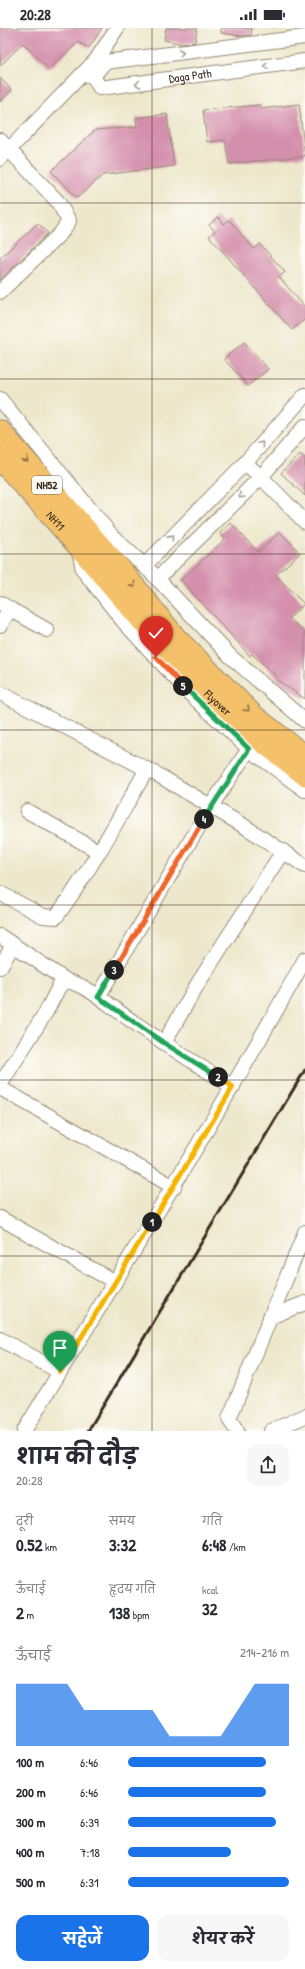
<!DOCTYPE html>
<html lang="hi">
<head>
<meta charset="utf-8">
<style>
  :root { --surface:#fff; --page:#f7f7f7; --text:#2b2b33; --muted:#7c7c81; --accent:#1a73e8 }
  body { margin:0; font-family:"Patrick Hand","Playpen Sans Deva",sans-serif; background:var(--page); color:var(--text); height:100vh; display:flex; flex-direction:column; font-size:15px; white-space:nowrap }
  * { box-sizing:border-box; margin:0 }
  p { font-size:13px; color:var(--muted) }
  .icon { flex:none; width:22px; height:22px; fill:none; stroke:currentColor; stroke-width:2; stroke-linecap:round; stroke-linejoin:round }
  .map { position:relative; height:1403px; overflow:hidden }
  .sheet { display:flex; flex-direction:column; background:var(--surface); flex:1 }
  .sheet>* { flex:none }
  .pin { position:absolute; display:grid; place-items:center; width:34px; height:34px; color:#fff; margin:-41px -17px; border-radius:50% 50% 50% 0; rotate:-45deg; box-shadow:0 0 4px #0007 }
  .pin .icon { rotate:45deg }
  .km { position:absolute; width:20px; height:20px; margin:-10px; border-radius:50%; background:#222; color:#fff; font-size:11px; line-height:20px; text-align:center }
  .round { display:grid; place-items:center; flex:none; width:42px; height:42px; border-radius:12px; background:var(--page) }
  .overview { display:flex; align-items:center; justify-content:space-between; height:68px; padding:0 16px }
  h1 { font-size:22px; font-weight:700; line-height:30px }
  .metrics { display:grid; grid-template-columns:repeat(3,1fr); gap:6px; height:68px; padding:4px 16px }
  .metrics div { display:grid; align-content:center }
  .metrics b { font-size:17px; font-weight:700 }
  .metrics small { font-size:11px; font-weight:400 }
  .metrics p { font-size:11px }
  .chart { height:112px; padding:8px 16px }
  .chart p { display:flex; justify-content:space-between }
  .chart svg { width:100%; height:72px; margin-top:4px; fill:var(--accent); opacity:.7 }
  .button { display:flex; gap:8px; margin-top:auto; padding:8px 16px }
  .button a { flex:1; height:46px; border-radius:12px; background:var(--accent); color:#fff; font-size:16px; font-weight:700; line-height:46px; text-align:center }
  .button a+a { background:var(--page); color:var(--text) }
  ul { padding:0 16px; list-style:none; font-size:13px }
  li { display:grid; grid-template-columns:64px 48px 1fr; align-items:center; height:30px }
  li i { height:10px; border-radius:5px; background:var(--accent) }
  .status { display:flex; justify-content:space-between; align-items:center; height:28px; padding:0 20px; background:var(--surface); direction:ltr }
  .status svg { height:11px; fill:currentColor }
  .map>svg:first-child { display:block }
</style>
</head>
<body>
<div class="status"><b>20:28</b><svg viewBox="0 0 49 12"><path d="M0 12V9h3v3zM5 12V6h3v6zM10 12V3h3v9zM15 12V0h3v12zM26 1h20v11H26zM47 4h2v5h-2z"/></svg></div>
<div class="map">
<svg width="305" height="1403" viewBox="0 0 305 1403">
  <rect width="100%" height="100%" fill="#fdfcf7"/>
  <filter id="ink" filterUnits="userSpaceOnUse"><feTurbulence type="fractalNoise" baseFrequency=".025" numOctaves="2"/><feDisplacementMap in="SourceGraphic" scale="8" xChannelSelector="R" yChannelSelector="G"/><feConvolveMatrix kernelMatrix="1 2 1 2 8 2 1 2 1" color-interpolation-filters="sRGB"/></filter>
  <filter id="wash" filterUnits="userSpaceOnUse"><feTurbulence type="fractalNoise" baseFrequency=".012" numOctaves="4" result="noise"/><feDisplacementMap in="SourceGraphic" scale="16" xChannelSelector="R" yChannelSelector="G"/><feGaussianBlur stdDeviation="0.9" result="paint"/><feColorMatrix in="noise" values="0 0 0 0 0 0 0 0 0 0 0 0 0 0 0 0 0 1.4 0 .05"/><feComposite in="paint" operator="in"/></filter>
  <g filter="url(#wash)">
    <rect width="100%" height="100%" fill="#ede7cb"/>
    <g id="blocks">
      <path fill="#d48fac" d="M0,0h102l-13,20 -11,-6 -29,27 -26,-26 -23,23z
        M166,0h31l-2,14 -12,2 -19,-4z
        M221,0h31l-1,7 -10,1 -20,-3z
        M0,50l12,12 -12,12z
        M299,76l6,52 -76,8 -4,-24 -18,2 -4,-32 57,-5 1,4z
        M167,86l7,52 -71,9 -26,23 -26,-27 44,-41 42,-3 -1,-9z
        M218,189l6,7 5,-4 25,29 6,-5 25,28 -6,5 26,30v12l-13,11 -83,-94 6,-5 -6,-6z
        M38,195l10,10 -48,47v-22z
        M244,314l24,27 -20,17 -24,-27z
        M300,426l5,4v38l-24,-23z
        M231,495l27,29 22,-20 20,21 -24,22 28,29 -15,14 16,14v67l-28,-19 1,-2 -26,-24 -2,2 -69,-76 44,-41 -5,-6z"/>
    </g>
  </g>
  <g filter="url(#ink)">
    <use href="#blocks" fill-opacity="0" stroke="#948874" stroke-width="1"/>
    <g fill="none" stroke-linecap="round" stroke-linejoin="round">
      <g stroke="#948874" stroke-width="16">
        <g id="minor">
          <path id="s1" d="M82,46l11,2 7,12 205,-27"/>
          <path d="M93,48l12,-14 200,-25"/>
          <path d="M0,112l58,62 11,19 -8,12 -61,59"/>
          <path d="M0,131l96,-99 21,-32"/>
          <path d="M0,371l112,137 39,36 80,85 74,64"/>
          <path d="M245,435l16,14 44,45"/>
          <path d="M79,521l4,21 40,51 66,72 60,56 56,41"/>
          <path d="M144,538l101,-103 60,-68"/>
          <path d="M157,551l104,-102 44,-51"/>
          <path d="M0,575l10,6 -10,16"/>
          <path d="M10,581l37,21"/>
          <path d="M0,665l158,82 86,51 61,40"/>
          <path d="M27,783l71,40"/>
          <path d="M0,865l43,23 13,1c34,-46 63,-99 91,-148"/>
          <path d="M0,908l67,45c24,6 45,27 65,40 33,23 67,45 101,66"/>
          <path d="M0,939l13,-22"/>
          <path d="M98,969l113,-191 38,-57"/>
          <path d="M164,1015l33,-58 86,-134"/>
          <path d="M0,1057l46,-73 14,-27 7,-4"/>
          <path d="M0,1060l174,99"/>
          <path d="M0,1190l115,64"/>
          <path d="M270,1289l35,-14"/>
          <path d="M0,1311l60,33"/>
          <path d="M24,1403c95,-157 192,-311 281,-472"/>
          <path d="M237,1403l-8,-12 76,-187"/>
          <path d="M271,1403l34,-15"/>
        </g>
      </g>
      <g stroke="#948874" stroke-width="23">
        <g id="highway">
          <path d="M0,403l123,141 53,66 77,77 52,41"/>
          <path id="s2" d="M0,431l78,87 95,111 37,39 35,32 60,47"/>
        </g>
      </g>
      <use href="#minor" stroke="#fff" stroke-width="14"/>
      <use href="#highway" stroke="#f4c16a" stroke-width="21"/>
      <path stroke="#3b2a1e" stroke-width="3" d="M88,1403l217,-361"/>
    </g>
    <defs><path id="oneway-chevron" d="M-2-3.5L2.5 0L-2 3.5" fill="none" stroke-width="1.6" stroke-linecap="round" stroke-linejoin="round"/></defs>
    <g stroke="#a79f9a">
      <use href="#oneway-chevron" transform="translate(181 25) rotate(-7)"/>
      <use href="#oneway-chevron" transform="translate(266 38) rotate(172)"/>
      <use href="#oneway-chevron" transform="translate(138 56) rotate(172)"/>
      <use href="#oneway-chevron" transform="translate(261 416) rotate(-49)"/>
      <use href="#oneway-chevron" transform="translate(241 468) rotate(136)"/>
      <use href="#oneway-chevron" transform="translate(171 510) rotate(-48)"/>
    </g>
    <g stroke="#8e6e40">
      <use href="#oneway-chevron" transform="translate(26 432) rotate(49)"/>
      <use href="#oneway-chevron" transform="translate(133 557) rotate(51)"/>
      <use href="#oneway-chevron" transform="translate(247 681) rotate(44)"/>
    </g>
  </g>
  <g fill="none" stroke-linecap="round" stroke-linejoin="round" filter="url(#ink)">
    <g stroke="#fff" stroke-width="8">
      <path id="split-1" d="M60,1344l92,-150"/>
    </g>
    <g stroke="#fff" stroke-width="8">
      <path id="split-2" d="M152,1194l81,-135 -15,-10"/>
    </g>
    <g stroke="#fff" stroke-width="8">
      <path id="split-3" d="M114,942l-16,27 66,46 54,34"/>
    </g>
    <g stroke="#fff" stroke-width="8">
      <path id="split-4" d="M114,942l90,-151"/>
    </g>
    <g stroke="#fff" stroke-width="8">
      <path id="split-5" d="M183,658l66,63 -45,70"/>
    </g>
    <g stroke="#fff" stroke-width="8">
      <path id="split-6" d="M156,629l27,29"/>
    </g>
    <use href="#split-1" stroke="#f5b400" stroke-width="5"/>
    <use href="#split-2" stroke="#f5b400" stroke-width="5"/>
    <use href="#split-3" stroke="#22a559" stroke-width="5"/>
    <use href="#split-4" stroke="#f0652b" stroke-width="5"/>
    <use href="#split-5" stroke="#22a559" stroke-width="5"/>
    <use href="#split-6" stroke="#f0652b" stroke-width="5"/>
  </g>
  <path fill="none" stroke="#3b2a1e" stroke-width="1" stroke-opacity="0.55" d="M152,0v1403M0,175h305M0,351h305M0,526h305M0,702h305M0,877h305M0,1052h305M0,1228h305"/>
  <g text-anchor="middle" stroke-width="4" stroke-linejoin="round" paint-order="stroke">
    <rect fill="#fdfcf7" stroke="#75695f" stroke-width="1" x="32" y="448" width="30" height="18" rx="3"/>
    <g font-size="11" font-weight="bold" fill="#3b2a1e">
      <text x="47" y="461">NH52</text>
    </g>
    <g font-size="12" fill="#3b2a1e" stroke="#fdfcf7">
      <text dy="4" stroke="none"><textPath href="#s1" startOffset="116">Daga Path</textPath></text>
      <text dy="4" stroke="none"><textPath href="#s2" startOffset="83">NH11</textPath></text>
      <text dy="4" stroke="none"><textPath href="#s2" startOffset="327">Flyover</textPath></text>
    </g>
  </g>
</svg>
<div class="pin" style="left:60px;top:1344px;background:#1e9e55"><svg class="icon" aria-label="arrive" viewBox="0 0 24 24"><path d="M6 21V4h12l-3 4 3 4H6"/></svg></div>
<div class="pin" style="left:156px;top:629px;background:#d93025"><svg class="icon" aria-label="check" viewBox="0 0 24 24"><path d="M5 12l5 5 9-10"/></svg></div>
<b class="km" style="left:152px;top:1194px">1</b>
<b class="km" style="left:218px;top:1049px">2</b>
<b class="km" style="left:114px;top:942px">3</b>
<b class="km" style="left:204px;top:791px">4</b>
<b class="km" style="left:183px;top:658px">5</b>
</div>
<section class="sheet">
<div class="overview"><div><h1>शाम की दौड़</h1><p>20:28</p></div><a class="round"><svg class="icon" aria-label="share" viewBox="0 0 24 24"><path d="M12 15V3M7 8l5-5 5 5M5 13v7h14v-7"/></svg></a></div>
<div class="metrics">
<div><p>दूरी</p><b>0.52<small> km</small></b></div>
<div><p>समय</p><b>3:32</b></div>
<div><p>गति</p><b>6:48<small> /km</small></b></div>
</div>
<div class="metrics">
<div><p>ऊँचाई</p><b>2<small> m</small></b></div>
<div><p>हृदय गति</p><b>138<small> bpm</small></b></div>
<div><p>kcal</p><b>32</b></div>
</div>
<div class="chart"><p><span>ऊँचाई</span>214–216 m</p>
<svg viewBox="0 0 160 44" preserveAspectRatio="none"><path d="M0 44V6L10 6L20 6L30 6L40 22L50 22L60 22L70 22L80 22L90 38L100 38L110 38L120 38L130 22L140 6L150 6L160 6V44z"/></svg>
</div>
<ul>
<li><b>100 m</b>6:46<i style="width:86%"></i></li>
<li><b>200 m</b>6:46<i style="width:86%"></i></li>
<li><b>300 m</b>6:39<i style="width:92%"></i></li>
<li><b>400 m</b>7:18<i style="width:64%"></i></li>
<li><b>500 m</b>6:31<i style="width:100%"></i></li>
</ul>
<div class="button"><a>सहेजें</a><a>शेयर करें</a></div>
</section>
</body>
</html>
